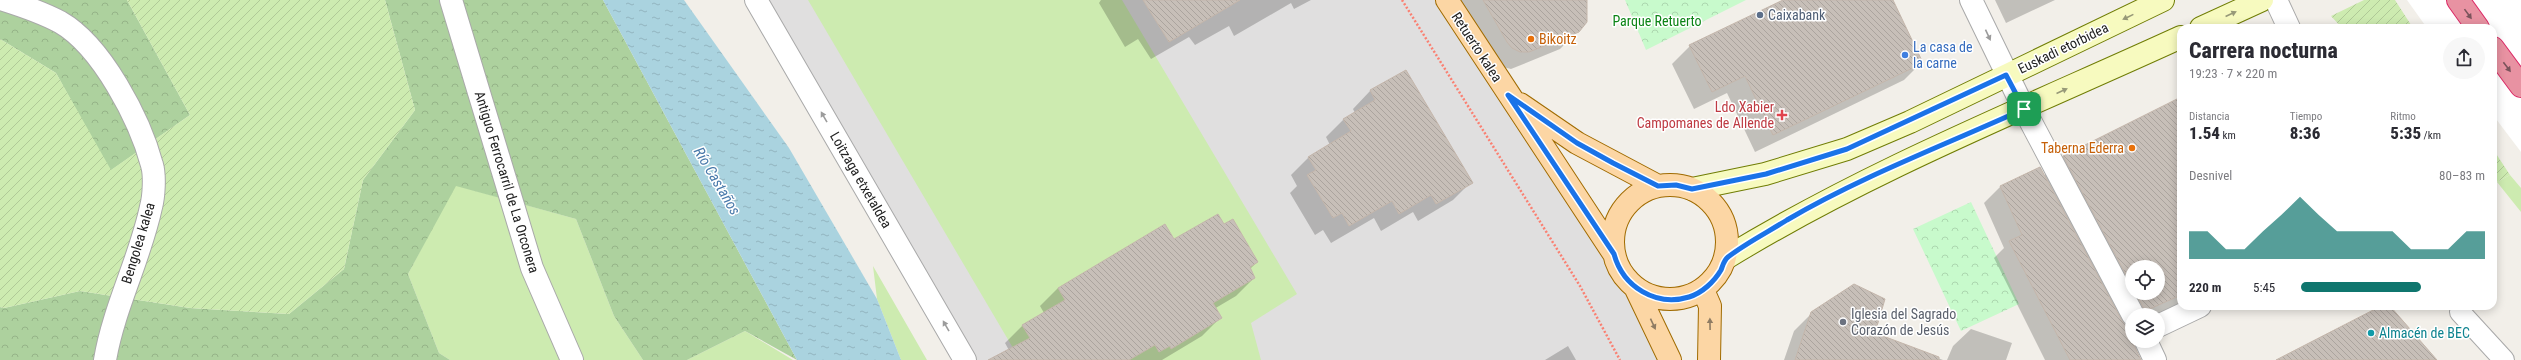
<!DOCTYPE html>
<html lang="es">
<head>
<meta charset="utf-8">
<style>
  :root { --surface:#fff; --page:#f7f7f7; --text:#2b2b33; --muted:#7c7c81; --accent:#0f766e }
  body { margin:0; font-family:"Roboto Condensed",sans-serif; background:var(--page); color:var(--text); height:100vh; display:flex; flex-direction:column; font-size:15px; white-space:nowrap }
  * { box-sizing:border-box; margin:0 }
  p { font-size:13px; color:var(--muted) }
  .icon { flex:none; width:22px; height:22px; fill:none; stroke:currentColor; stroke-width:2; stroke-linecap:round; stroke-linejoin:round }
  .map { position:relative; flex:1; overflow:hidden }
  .drawer { position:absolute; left:2177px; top:24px; width:320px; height:286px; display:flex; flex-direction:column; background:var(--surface); border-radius:12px; box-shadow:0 2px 10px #0003 }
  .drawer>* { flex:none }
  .fabs { position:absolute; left:2125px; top:260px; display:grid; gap:8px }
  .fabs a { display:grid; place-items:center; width:40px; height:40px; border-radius:50%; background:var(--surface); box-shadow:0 2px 10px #0003; font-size:20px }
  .pin { position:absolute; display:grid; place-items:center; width:34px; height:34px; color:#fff; margin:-17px; border-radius:8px; box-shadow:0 2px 6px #0006 }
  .round { display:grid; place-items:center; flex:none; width:42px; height:42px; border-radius:21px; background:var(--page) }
  .overview { display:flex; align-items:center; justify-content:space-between; height:68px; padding:0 12px }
  h1 { font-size:22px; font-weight:800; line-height:30px }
  .stats { display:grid; grid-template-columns:repeat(3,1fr); gap:6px; height:68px; padding:4px 12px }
  .stats div { display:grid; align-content:center }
  .stats b { font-size:17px; font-weight:800 }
  .stats small { font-size:11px; font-weight:400 }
  .stats p { font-size:11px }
  .chart { height:112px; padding:8px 12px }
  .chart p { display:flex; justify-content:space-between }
  .chart svg { width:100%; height:72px; margin-top:4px; fill:var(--accent); opacity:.7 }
  ul { padding:0 12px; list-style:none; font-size:13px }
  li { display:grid; grid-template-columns:64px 48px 1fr; align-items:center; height:30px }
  li i { height:10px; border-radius:5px; background:var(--accent) }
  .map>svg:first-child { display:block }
</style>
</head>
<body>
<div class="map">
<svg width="2521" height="360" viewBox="0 0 2521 360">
  <defs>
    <pattern id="forest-crowns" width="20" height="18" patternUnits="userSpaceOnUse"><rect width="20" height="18" fill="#add19e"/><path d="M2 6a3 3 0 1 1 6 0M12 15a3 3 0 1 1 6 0" fill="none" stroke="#95b388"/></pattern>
    <pattern id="park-crowns" width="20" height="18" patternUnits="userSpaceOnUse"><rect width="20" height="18" fill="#c8facc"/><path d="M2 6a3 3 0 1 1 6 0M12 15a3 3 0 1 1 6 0" fill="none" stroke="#acd6af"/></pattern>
    <pattern id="garden-furrows" width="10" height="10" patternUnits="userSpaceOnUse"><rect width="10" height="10" fill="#cdebb0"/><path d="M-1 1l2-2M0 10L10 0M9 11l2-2" fill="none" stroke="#b0c997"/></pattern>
    <pattern id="water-ripples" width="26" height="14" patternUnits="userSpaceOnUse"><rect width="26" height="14" fill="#aad3df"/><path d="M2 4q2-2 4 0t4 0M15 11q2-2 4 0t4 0" fill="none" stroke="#92b5bf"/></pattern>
    <pattern id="building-back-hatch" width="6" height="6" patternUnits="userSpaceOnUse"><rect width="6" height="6" fill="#c7bfb8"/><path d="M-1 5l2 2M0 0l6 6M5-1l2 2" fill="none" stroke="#aba49e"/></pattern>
  </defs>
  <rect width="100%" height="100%" fill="#f2efe9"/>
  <path fill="#e0dfdf" d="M756,0h691l177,276 12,13 34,71h-704z"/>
  <path fill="#cdebb0" d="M808,0h314l175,294 -46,29 10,37h-241z
    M2510,175l11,13v24l-24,-30z
    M455,185l121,34 38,97 29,44h-193l-11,-7 -31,-79z
    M873,266l54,94h-26l-24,-61z
    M745,331l48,29h-106z"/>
  <path fill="url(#forest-crowns)" d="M0,0h127l63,115 -80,56 -54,-98 -56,-34z
    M385,0h218l194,360 -52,-29 -58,29h-44l-29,-44 -38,-97 -120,-33 -48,88 31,79 11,7h-450v-53l4,1 76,-17 110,17 99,6 55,-45 19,-89 52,-70z"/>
  <path fill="url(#park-crowns)" d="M1625,0h121l-100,50z
    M1971,202l48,102 -58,27 -48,-102z"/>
  <path fill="url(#garden-furrows)" d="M127,0h258l30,110 -52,70 -19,89 -55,45 -99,-6 -110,-17 -76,17 -4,-1v-268l56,34 55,97 79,-55z
    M2364,0h31l18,28h-71l-11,-12z
    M2493,149l17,26 -17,9z"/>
  <path fill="url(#water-ripples)" d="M603,0h81l105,148 88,151 24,61h-104z"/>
  <path fill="#fff" d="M2407,0h114v152l-28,-37v-87h-66z"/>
  <path fill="#0003" fill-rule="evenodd" d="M1101,0h210l-17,9 -3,-6 -57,33 -5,-10 -34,19 -6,-8 -38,22 -13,-20 -13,8 -26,-44z
    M1457,0h126l-5,31 -18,18 -49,20 -16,-4z
    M1785,0h107l30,62 -18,18 -149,72 -28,-59 -33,16 -22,-45 18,-18z
    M1995,0h60l-49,23z
    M1405,71l66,111 -18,18 -35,21 -5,-9 -32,19 -7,-13 -43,25 -8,-13 -8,5 -25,-42 7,-7 -6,-11 17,-17 22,-13 -4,-8 18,-18 11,-6 -2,-4 17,-18z
    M2181,98v206l-24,11h-25v11l-3,1 11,33h-95l-51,-102 10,-10 -20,-45 16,-16 40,-19 4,8 19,-20zM2132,267h26v26h-26z
    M1224,225l33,37 -7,7 4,9 -18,18 -22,13 6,9 -18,18 -40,24h-157l6,-6 -6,-11 18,-18 21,-12 -4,-7 18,-18 116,-48z
    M1812,313l62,20 69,27h-159l10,-29z
    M1971,329l41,14 -6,17h-59l6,-14z
    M1568,346l8,14h-31z"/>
  <path fill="url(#building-back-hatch)" stroke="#c4b6ab" d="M1143,0h97l-71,42z
    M1483,0h104v22l-8,10 -50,20h-9l-8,-4 -5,-6z
    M1783,0h110l30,63 -150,72 -28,-59 -33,16 -23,-47z
    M1406,70l67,113 -37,21 -5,-9 -32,19 -7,-13 -43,25 -7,-13 -9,5 -26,-43 9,-5 -8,-13 43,-26 -8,-12 32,-19 -5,-10z
    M2181,97v198l-36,16 -9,-18h22v-26h-26v19l-69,-130z
    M2040,167l82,154 8,6 2,14 9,19h-71l-61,-119 13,-6 -22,-49z
    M1218,214l6,10 9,-5 25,43 -8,5 5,11 -42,25 9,15 -51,31 -1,-3 -11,6 -4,-7 -26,15h-141l42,-22 -8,-13 43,-25 -7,-12 107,-64 9,15z
    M1854,284l31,15 -10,34 64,24v3h-144l16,-48z
    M2381,306h9l47,54h-161z"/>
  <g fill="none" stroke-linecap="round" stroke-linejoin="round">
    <g stroke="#a9a9a9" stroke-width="22">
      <path id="lane" d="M2460,312l44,48"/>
    </g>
    <g stroke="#a9a9a9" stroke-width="24">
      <path id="street" d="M4,0c19,6 39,13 56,22 42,24 80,98 92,143 3,10 2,31 -1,42 -11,52 -37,100 -46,153
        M451,0l81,268 40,92
        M756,0l209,360
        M1971,0l53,109 109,206
        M2276,0l13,28
        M2158,326l42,-20
        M2146,341l9,19"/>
    </g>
    <g stroke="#707d05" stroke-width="24">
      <path id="secondary" d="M2201,28l61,-28
        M1692,189l73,-15 82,-25 63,-27 253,-122
        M1726,258c144,-88 302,-151 455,-221"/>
    </g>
    <g stroke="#a06b00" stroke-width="24">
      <path id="primary" d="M1447,0l167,254
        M1520,104l57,39 81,43
        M1613 242a57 57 0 1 1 114 0a57 57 0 1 1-114 0Z
        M1636,289l34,71
        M1703,290l7,16 -1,54"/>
    </g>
    <g stroke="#dc2a67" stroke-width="24">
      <path id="highway" d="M2458,0l20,28
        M2493,48l28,38"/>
    </g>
    <path stroke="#fa8072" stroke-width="2.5" stroke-dasharray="2 2" stroke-linecap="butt" d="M1402,0l178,286 40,74"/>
    <use href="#lane" stroke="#fff" stroke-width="20"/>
    <use href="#street" stroke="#fff" stroke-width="22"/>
    <use href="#secondary" stroke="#f7fabf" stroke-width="22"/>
    <use href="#primary" stroke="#fcd6a4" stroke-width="22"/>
    <use href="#highway" stroke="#e892a2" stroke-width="22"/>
  </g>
  <defs><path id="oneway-solid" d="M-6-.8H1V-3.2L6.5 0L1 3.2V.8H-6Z"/></defs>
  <g fill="#979978">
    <use href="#oneway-solid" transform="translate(2231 14) rotate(-25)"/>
    <use href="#oneway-solid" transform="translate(2128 17) rotate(154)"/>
    <use href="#oneway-solid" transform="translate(2062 91) rotate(-24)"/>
  </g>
  <g fill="#7b545c">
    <use href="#oneway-solid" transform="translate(2468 14) rotate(54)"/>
    <use href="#oneway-solid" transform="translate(2507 67) rotate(53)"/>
  </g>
  <g fill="#9c9c9c">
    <use href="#oneway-solid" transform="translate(1988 35) rotate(65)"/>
    <use href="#oneway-solid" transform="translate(824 117) rotate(-120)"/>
    <use href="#oneway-solid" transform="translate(946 326) rotate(-120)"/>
  </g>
  <g fill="#8f7c63">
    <use href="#oneway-solid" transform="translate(1653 324) rotate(65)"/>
    <use href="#oneway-solid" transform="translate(1710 324) rotate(-91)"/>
  </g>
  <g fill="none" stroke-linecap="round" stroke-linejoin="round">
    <g stroke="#fff" stroke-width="8">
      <path id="route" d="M2006,75l18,34c-79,36 -162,67 -237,111 -19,12 -41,23 -59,37 -4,3 -5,8 -7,13 -7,12 -19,23 -32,27 -33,10 -66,-10 -75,-43l-106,-159 69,48 36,20 45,23 18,-1 16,4 74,-15 81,-25z"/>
    </g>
    <use href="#route" stroke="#1a73e8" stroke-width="5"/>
  </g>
  <circle fill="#5c6f8a" stroke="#fff" stroke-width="1.5" cx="1760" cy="15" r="4"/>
  <g fill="#e8710a" stroke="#fff" stroke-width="1.5">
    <circle cx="1531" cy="39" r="4"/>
    <circle cx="2132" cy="148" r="4"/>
  </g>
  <circle fill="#3f7fe0" stroke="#fff" stroke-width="1.5" cx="1905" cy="55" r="4"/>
  <path fill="#e0444e" stroke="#fff" stroke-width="1.5" d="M1780 109h4v4h4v4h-4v4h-4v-4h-4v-4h4z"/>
  <circle fill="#6b7280" stroke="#fff" stroke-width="1.5" cx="1843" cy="322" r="4"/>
  <circle fill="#0f9aa8" stroke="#fff" stroke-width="1.5" cx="2371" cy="333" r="4"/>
  <g text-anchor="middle" stroke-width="3" stroke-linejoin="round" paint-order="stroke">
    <g font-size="14" fill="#4e5e75" stroke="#fff" text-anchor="start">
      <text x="1768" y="20">Caixabank</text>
    </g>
    <g font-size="14" fill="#0c8416" stroke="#fff">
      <text x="1657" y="26">Parque Retuerto</text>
    </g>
    <g font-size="14" fill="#c56008" stroke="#fff" text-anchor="start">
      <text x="1539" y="44">Bikoitz</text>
      <text x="2124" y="153" text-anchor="end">Taberna Ederra</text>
    </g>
    <g font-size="14" fill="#222" stroke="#fff">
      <text transform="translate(1477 47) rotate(57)" y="5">Retuerto kalea</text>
      <text transform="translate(2063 48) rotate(-26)" y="5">Euskadi etorbidea</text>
      <text transform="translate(861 180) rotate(60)" y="5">Loitzaga etxetaldea</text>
      <text transform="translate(507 182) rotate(73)" y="5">Antiguo Ferrocarril de La Orconera</text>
      <text transform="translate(138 243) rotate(-73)" y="5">Bengolea kalea</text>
    </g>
    <g font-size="14" fill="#366cbe" stroke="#fff" text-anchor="start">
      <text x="1913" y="52">La casa de<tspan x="1913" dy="16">la carne</tspan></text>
    </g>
    <g font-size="14" fill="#be3a42" stroke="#fff" text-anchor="end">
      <text x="1774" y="112">Ldo Xabier<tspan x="1774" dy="16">Campomanes de Allende</tspan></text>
    </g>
    <g font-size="14" fill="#5b616d" stroke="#fff" text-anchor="start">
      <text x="1851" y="319">Iglesia del Sagrado<tspan x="1851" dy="16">Corazón de Jesús</tspan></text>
    </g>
    <g font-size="14" fill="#0d838f" stroke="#fff" text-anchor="start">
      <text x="2379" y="338">Almacén de BEC</text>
    </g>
    <g font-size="15" font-style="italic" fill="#4a7aab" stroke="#fff">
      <text transform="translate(717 181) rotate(59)" y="5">Río Castaños</text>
    </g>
  </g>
</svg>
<div class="fabs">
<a><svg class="icon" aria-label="locate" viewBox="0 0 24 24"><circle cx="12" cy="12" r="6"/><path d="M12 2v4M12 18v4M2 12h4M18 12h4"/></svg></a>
<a><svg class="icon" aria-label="layers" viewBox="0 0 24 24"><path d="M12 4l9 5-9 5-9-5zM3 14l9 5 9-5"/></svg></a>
</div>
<div class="pin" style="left:2024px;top:109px;background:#1e9e55"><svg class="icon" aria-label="arrive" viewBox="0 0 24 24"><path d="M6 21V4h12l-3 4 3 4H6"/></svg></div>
<section class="drawer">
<div class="overview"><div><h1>Carrera nocturna</h1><p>19:23 · 7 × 220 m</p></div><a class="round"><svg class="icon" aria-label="share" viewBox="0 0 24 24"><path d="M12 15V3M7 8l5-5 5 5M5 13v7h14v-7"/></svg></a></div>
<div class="stats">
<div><p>Distancia</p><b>1.54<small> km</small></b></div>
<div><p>Tiempo</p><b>8:36</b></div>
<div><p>Ritmo</p><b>5:35<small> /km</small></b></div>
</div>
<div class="chart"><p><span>Desnivel</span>80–83 m</p>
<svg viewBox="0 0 160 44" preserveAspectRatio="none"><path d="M0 44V27L10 27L20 38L30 38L40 27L50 17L60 6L70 17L80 27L90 27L100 27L110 27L120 38L130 38L140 38L150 27L160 27V44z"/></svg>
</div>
<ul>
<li><b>220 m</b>5:45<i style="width:65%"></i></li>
</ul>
</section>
</div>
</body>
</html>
